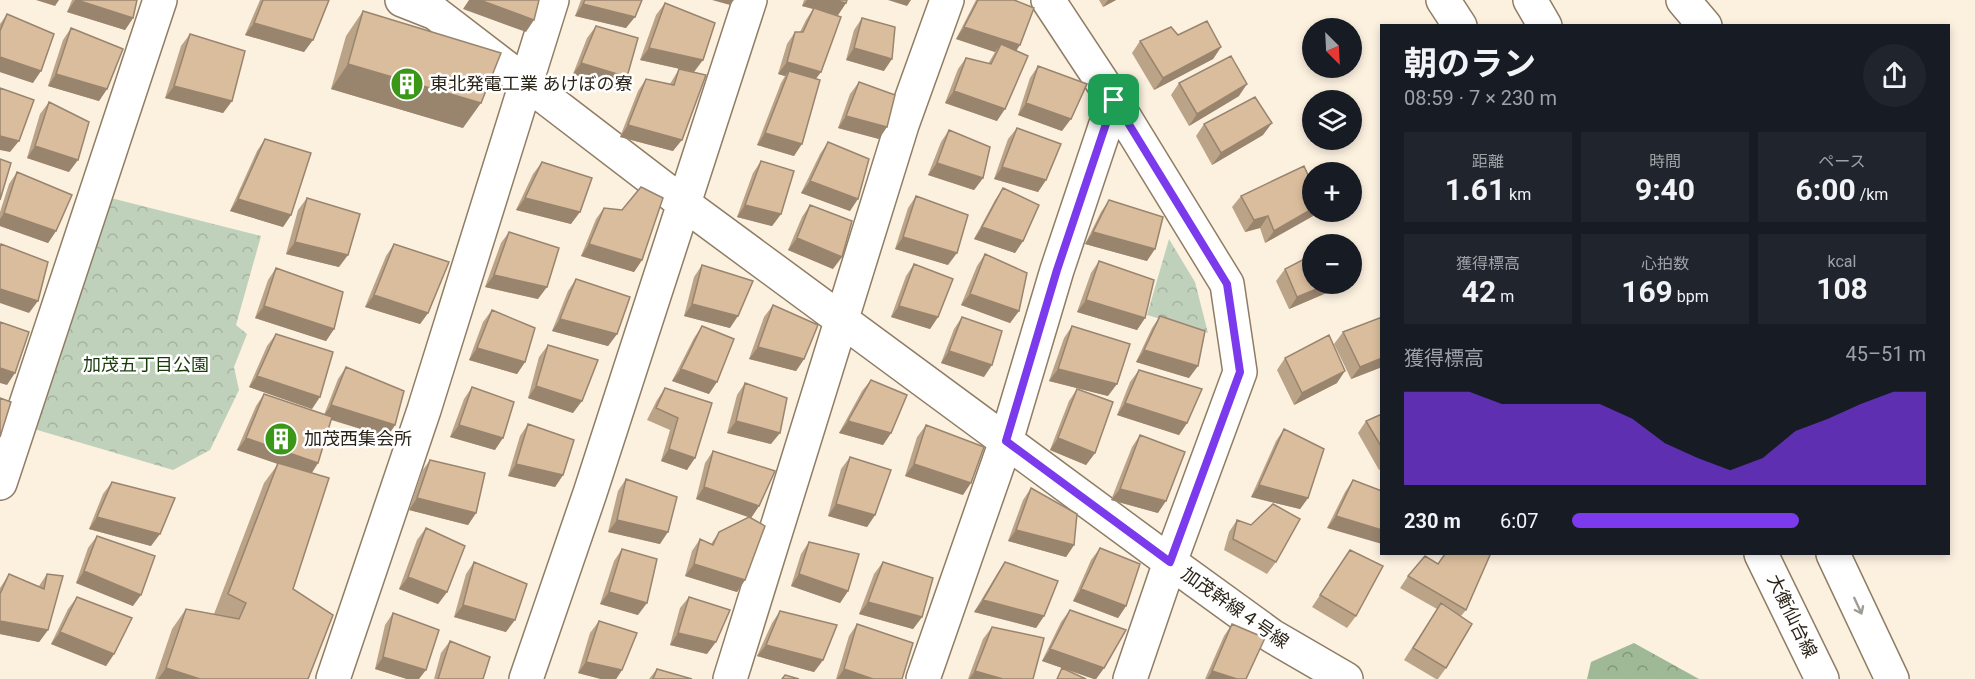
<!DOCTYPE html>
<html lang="ja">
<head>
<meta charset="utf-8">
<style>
  :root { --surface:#171b24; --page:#20242c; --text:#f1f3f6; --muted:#9ea1a6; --accent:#7c3aed }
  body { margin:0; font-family:Roboto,"Noto Sans JP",sans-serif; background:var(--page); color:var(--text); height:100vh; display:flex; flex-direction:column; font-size:22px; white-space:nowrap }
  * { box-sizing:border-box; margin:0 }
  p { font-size:20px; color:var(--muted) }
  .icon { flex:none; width:33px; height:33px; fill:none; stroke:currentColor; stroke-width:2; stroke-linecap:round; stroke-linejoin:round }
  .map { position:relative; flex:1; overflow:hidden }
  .details { position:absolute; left:1380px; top:24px; width:570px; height:531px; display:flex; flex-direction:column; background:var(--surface); border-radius:0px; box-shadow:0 3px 9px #0003 }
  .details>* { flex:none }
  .needle { width:39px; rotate:156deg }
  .fabs { position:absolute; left:1302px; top:18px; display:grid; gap:12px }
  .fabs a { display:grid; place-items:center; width:60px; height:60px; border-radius:50%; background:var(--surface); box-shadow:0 3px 9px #0003; font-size:30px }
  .pin { position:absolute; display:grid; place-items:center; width:51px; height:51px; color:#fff; margin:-26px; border-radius:12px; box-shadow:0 3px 9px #0006 }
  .round { display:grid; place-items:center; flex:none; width:63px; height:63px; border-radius:32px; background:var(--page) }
  .headline { display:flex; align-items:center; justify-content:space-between; height:102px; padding:0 24px }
  h1 { font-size:33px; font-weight:700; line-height:45px }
  .figures { display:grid; grid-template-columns:repeat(3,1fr); gap:9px; height:102px; padding:6px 24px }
  .figures div { display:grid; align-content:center; border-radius:0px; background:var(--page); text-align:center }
  .figures b { font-size:30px; font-weight:700 }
  .figures small { font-size:16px; font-weight:400 }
  .figures p { font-size:16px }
  .chart { height:168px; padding:12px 24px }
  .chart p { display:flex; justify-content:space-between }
  .chart svg { width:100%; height:108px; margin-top:6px; fill:var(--accent); opacity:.7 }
  ul { padding:0 24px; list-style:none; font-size:20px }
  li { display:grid; grid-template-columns:96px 72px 1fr; align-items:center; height:45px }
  li i { height:15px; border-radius:8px; background:var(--accent) }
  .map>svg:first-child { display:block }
</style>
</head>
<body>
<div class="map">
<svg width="1975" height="679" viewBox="0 0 1975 679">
  <defs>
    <pattern id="forest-crowns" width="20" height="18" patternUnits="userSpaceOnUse" patternTransform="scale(1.5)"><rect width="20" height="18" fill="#9fb997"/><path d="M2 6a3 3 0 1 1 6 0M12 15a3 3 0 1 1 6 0" fill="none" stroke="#82967a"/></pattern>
    <pattern id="park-crowns" width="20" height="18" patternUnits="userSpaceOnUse" patternTransform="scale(1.5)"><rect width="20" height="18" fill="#c0d1bb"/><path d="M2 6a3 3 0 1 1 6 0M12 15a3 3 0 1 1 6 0" fill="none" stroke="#a5b3a0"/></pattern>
  </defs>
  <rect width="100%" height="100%" fill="#fcf0df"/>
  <path fill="url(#forest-crowns)" d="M1634,643l65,36h-112l4,-17z"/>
  <path fill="url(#park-crowns)" d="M103,196l158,40 -25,89 11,9 -13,33 5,23 -29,60 -37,20 -139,-41z
    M1169,239l26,43 13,51 -61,-18z"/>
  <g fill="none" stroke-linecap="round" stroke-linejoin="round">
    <g stroke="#8f7d64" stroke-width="36">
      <path id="street" d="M402,0l33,13 248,190 487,359 -40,117
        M1048,0l66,100 113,184 13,88 -70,190 102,74 74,43
        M0,483l160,-483
        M333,679l91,-269 128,-410
        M526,679l64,-186 160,-493
        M730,679l172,-554 45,-125
        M923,679l83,-238 51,-171 57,-170"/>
    </g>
    <g stroke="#8f7d64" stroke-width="36">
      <path id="secondary" d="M1443,0l17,26
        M1530,0l15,26
        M1683,0l22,26
        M1761,554l61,125
        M1833,554l59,125"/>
    </g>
    <use href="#street" stroke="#fff" stroke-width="33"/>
    <use href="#secondary" stroke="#fff" stroke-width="33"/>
  </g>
  <path fill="#bba387" d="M72,0h65l-4,18 -8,12 -58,-18z
    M260,0h69l-25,52 -59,-17z
    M581,0h61l-16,28 -51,-12z
    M804,0h43l-1,3 -8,12 -17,57 -5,6 -22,78 -37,-11 24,-62 4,-7 -7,-2 9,-30 8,-12h5l6,-12 7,-11 -11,-3z
    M976,0h38l3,51 -20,70 -52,-18 13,-34 8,-11 22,6 7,-12 -39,-13z
    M1099,0h17l-13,7z
    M665,3l29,69 -54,-12 16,-45z
    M363,11l100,117 -132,-39 15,-53z
    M7,14l26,69 -33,-11v-48z
    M862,18l22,53 -38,-11 8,-30z
    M596,26l31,51 -9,12 -45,-15 14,-36z
    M71,28l36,61 -8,12 -51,-15 15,-46z
    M190,34l42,67 -9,12 -58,-15 16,-52z
    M1178,35l43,12 -8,12 -59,31 -22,-37 8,-12z
    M1038,66l24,65 -44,-16 12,-37z
    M679,69l-6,82 -53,-14 18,-46 8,-12 24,5z
    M859,82l20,57 -41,-11 12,-34z
    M1179,83l60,13 -50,30 -18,-31z
    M49,102l20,70 -42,-14 13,-44z
    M1204,124l59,11 -51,30 -16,-29z
    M1017,128l29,52 -8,12 -44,-13 14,-40z
    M949,130l34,48 -9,12 -46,-15 13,-33z
    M265,139l26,76 -8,12 -53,-16 27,-60z
    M828,142l22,69 -49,-18 19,-39z
    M761,161l20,53 -9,12 -35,-9 16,-44z
    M542,162l29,62 -55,-14 17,-36z
    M17,172l39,59 -8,12 -48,-17v-14l9,-28z
    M1003,188l20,53 -8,12 -41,-14 21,-39z
    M916,196l32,69 -53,-16 13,-41z
    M1241,196l71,16h5l-4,4 -48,27 -5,-15 -15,4 -13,-25z
    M307,198l32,69 -53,-13 12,-44z
    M1109,200l38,61 -62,-17 16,-32z
    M810,205l23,64 -45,-19 14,-33z
    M604,208l38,52 -8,12 -53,-16 15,-37z
    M509,232l29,67 -53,-12 16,-44z
    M394,244l34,69 -8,11 -55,-17 21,-51z
    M985,254l34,57 -9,12 -49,-18 16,-39z
    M1099,261l46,57 -8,12 -60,-18 14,-39z
    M914,264l24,53 -8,12 -39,-12 15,-41z
    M702,265l28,63 -46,-12 10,-39z
    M276,268l58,61 -8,12 -71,-23 13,-38z
    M1285,269l53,19 -49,21 -13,-28z
    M576,279l41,55 -9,12 -56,-15 16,-40z
    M773,305l31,54 -8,12 -47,-12 15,-42z
    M492,310l33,52 -8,12 -48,-14 14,-38z
    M1160,316l29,62 -53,-16 16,-34z
    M962,317l22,60 -43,-14 13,-34z
    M1382,317v50l-31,12 -17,-35 9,-12z
    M702,326l7,68 -37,-13 22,-43z
    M1072,326l36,70 -59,-15 15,-43z
    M276,334l36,75 -63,-22 18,-41z
    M548,345l25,68 -45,-15 11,-41z
    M1285,358l52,25 -43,22 -17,-35z
    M346,367l49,58 -8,12 -56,-17 -13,43 -6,10 -19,116 15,90h-153l17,-50 14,-20 28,5 50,-131 14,-19 -41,-14 19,-44 8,-12 60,21 14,-36z
    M1139,370l48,53 -8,12 -62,-20 13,-33z
    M871,380l20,53 -8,12 -44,-12 23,-42z
    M745,383l26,61 -44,-11 10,-38z
    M472,387l23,63 -45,-13 14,-38z
    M665,388l47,15 -25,67 -26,-9 9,-31 -23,-10 10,-20z
    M1077,389l18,64 -9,12 -36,-15 19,-49z
    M1382,414v54l-3,2 -21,-37 8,-12z
    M528,424l35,51 -8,12 -47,-11 12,-40z
    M926,425l37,70 -58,-19 12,-39z
    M1284,429l24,69 -8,11 -49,-12 25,-56z
    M1140,435l18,78 -47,-13 21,-53z
    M713,451l46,55 -8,12 -2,-1 -4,63 -8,12 -52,-16 7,-25 8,-12 11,5 8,-12 30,-15 -53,-18 9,-36z
    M850,457l25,58 -8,12 -39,-11 13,-47z
    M430,460l46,53 -8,12 -59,-15 13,-39z
    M626,479l34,65 -52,-12 10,-41z
    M1353,480l29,11 -55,37 18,-36z
    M112,482l39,64 -62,-17 14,-35z
    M1031,488l43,57 -8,12 -58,-16 15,-41z
    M1237,520l39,42 -9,12 -43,-24 5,-18z
    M426,528l21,64 -9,12 -39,-15 18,-49z
    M97,536l36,70 -57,-23 12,-35z
    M809,542l39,49 -8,12 -49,-17 10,-32z
    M1100,548l26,58 -8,12 -45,-17 18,-41z
    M622,549l16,66 -38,-11 14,-43z
    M1350,550l6,66 -9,12 -35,-21z
    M474,562l32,70 -52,-15 12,-43z
    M883,562l39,55 -9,12 -54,-15 15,-40z
    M1005,562l39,54 -8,12 -62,-16 23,-38z
    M1438,564l28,46 -5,6 -15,52 -8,11h-2l-32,-19 33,-51 -37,-21 8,-12z
    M9,574l30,12 8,-12 1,56 -9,12 -39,-8v-46z
    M77,597l37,57 -8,12 -55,-22 17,-35z
    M689,597l18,57 -37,-9 10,-37z
    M1070,610l34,58 -8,11h-2l-52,-18 19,-39z
    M780,611l43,49 -9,12 -57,-16 15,-33z
    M393,613l26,66h-12l-32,-10 10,-44z
    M599,621l23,49 -6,9h-15l-23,-6 12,-40z
    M857,624l45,55h-66l13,-43z
    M1232,624l14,55h-41l19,-43z
    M992,627l41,52h-65l15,-40z
    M450,641l33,38h-49l7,-26z
    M657,669l35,10h-43z"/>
  <path fill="#99846e" d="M36,0h23l-4,6z
    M75,0h2l56,18 -8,12 -58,-18z
    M469,0h11l54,20 -8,12 -63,-23z
    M712,0h22l-4,5z
    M807,0h26l13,3 -8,12 -36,-9z
    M888,0h23l-4,6z
    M1108,0h8l-13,7z
    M583,4l52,13 -9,11 -51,-12z
    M254,23l59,17 -9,12 -59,-17z
    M964,27l56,18 -8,12 -11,-13 -6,8 -39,-13z
    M1221,47l-8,12 -59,31 9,-12z
    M649,48l54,12 -9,12 -54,-12z
    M854,48l38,11 -8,12 -38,-11z
    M0,57l41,14 -8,12 -33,-11z
    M787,62l34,10 -9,12 -23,-13 -4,5 -7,-2z
    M581,63l46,14 -9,12 -45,-15z
    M348,64l133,39 -18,25 -132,-39z
    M56,74l51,15 -8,12 -51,-15z
    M1247,84l-8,12 -50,30 8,-12z
    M174,86l58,15 -9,12 -58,-15z
    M954,91l51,18 -8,12 -52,-18z
    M1026,103l45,16 -9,12 -44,-16z
    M846,116l41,11 -8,12 -41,-11z
    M1272,123l-9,12 -51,30 9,-12z
    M628,125l54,15 -9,11 -53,-14z
    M765,133l37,11 -8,12 -37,-11z
    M0,136l19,5 -9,11 -10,-2z
    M35,146l43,14 -9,12 -42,-14z
    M937,163l46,15 -9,12 -46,-15z
    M1002,167l44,13 -8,12 -44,-13z
    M810,181l48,18 -8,12 -49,-18z
    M525,198l55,14 -9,12 -55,-14z
    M238,199l53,16 -8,12 -53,-16z
    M745,205l36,9 -9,12 -35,-9z
    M1312,209v3h5l-4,4 -48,27 9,-12z
    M4,213l52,18 -8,12 -48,-17v-7z
    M1268,216l-8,12 -15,4 9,-12z
    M982,227l41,14 -8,12 -41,-14z
    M1093,232l62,17 -8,12 -62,-17z
    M903,237l54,16 -9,12 -53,-16z
    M797,238l45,19 -9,12 -45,-19z
    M295,242l53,13 -9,12 -53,-13z
    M589,244l53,16 -8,12 -53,-16z
    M494,275l53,12 -9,12 -53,-12z
    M1329,284h12l-3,4 -49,21 8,-12z
    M0,289l38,12 -9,12 -29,-10z
    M970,294l49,17 -9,12 -49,-18z
    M374,295l54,18 -8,11 -55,-17z
    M1086,300l59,18 -8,12 -60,-18z
    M692,304l46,12 -8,12 -46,-12z
    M264,306l70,23 -8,12 -71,-23z
    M899,306l39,11 -8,12 -39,-12z
    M560,319l57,15 -9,12 -56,-15z
    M758,347l46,12 -8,12 -47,-12z
    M477,348l48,14 -8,12 -48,-14z
    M1144,350l54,16 -9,12 -53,-16z
    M949,351l43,14 -8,12 -43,-14z
    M1382,358v9l-31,12 9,-12z
    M0,368l15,5 -8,12 -7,-2z
    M681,369l36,13 -8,12 -37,-13z
    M1058,369l59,15 -9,12 -59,-15z
    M1345,371l-8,12 -43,22 8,-12z
    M257,376l63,21 -8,12 -63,-22z
    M536,386l46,15 -9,12 -45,-15z
    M1125,403l62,20 -8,12 -62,-20z
    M331,405l64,20 -8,12 -64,-20z
    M736,421l44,12 -9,11 -44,-11z
    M848,421l43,12 -8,12 -44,-12z
    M459,425l44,13 -8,12 -45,-13z
    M246,438l72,25 -8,12 -73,-25z
    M1058,438l37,15 -9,12 -36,-15z
    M669,449l26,9 -8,12 -26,-9z
    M516,464l47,11 -8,12 -47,-11z
    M914,464l57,19 -8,12 -58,-19z
    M1259,485l49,13 -8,11 -49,-12z
    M704,487l55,19 -8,12 -55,-19z
    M1120,489l46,12 -8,12 -47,-13z
    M417,498l59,15 -8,12 -59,-15z
    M836,504l39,11 -8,12 -39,-11z
    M1336,516l46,14v14l-55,-16z
    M97,517l63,17 -9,12 -62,-17z
    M617,520l51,12 -8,12 -52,-12z
    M1016,530l58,15 -8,12 -58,-16z
    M694,564l51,16 -8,12 -52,-16z
    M84,571l57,24 -8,11 -57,-23z
    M799,574l49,17 -8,12 -49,-17z
    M408,577l39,15 -9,12 -39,-15z
    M1081,589l45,17 -8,12 -45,-17z
    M609,592l38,11 -9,12 -38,-11z
    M983,600l61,16 -8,12 -62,-16z
    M868,602l54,15 -9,12 -54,-15z
    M463,605l52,15 -9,12 -52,-15z
    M0,621l48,9 -9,12 -39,-8z
    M60,632l54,22 -8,12 -55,-22z
    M678,633l38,9 -9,12 -37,-9z
    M766,645l57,15 -9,12 -57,-16z
    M1050,649l54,19 -8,11h-2l-52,-18z
    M383,657l43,13 -7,9h-12l-32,-10z
    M586,662l36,8 -6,9h-15l-23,-6z
    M166,668l34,11h-42z
    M844,669l29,10h-36z
    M975,671l28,8h-34z
    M1212,671l25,8h-30z"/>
  <path fill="#dabd9d" stroke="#99846e" stroke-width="1.5" d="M77,0h60l-4,18z
    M263,0h66l-16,40 -59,-17z
    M480,0h59l-5,20z
    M585,0h57l-7,17 -52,-13z
    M833,0h14l-1,3z
    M978,0h36l20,8 -14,37 -56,-18z
    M665,3l50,20 -12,37 -54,-12z
    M814,8l27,9 -20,55 -34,-10 8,-30h8z
    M363,11l138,42 -20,50 -133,-39z
    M7,14l47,20 -13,37 -41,-14v-26z
    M862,18l33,9 -3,32 -38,-11z
    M1207,21l14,26 -58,31 -23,-37 31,-14 7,8z
    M596,26l42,12 -11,39 -46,-14z
    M71,28l52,21 -16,40 -51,-15z
    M190,34l55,17 -13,50 -58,-15z
    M1001,44l27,12 -23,53 -51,-18 12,-33 25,6z
    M1231,56l16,28 -50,30 -18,-31z
    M1038,66l49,18 -16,35 -45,-16z
    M679,69l27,6 -24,65 -54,-15 18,-46 28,6z
    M789,71l31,9 -18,64 -37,-11z
    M859,82l36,13 -8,32 -41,-11z
    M0,88l34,12 -15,41 -19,-5z
    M1255,97l17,26 -51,30 -17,-29z
    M49,102l40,20 -11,38 -43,-14z
    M1017,128l44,16 -15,36 -44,-13z
    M949,130l41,17 -7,31 -46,-15z
    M265,139l46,14 -20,62 -53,-16z
    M828,142l41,17 -11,40 -48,-18z
    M0,159l11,4 -11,37z
    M761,161l33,10 -13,43 -36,-9z
    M542,162l50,16 -12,34 -55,-14z
    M1304,166l8,18v25l-38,22 -6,-15 -14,4 -13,-24z
    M17,172l55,23 -16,36 -52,-18z
    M641,187l22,11 -21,62 -53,-16 15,-36 18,2z
    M1003,188l36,17 -16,36 -41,-14z
    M916,196l52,19 -11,38 -54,-16z
    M307,198l53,16 -12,41 -53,-13z
    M1109,200l54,17 -8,32 -62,-17z
    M810,205l42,16 -10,36 -45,-19z
    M509,232l50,16 -12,39 -53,-12z
    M1,244l47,18 -10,39 -38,-12v-42z
    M394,244l55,18 -21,51 -54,-18z
    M985,254l42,19 -8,38 -49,-17z
    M1312,255v29h17l-32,13 -12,-28z
    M1099,261l55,19 -9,38 -59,-18z
    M914,264l39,15 -15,38 -39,-11z
    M702,265l51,16 -15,35 -46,-12z
    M276,268l67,24 -9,37 -70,-23z
    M576,279l54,18 -13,37 -57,-15z
    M773,305l45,20 -14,34 -46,-12z
    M492,310l43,18 -10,34 -48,-14z
    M1160,316l45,15 -7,35 -54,-16z
    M962,317l40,14 -10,34 -43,-14z
    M1382,317v41l-22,9 -17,-35z
    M0,322l29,10 -14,41 -15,-5z
    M702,326l32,13 -17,43 -36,-13z
    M1072,326l58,18 -13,40 -59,-15z
    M276,334l57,18 -13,45 -63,-21z
    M1329,335l16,36 -43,22 -17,-35z
    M548,345l50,15 -16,41 -46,-15z
    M346,367l58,24 -9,34 -64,-20z
    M1139,370l63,19 -15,34 -62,-20z
    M871,380l36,15 -16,38 -43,-12z
    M745,383l42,15 -7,35 -44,-12z
    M472,387l42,15 -11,36 -44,-13z
    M665,388l47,15 -17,55 -26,-9 9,-31 -22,-10z
    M1077,389l36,13 -18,51 -37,-15z
    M264,394l68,23 -14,46 -72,-25z
    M0,398l11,4 -11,35z
    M1382,414v34l-16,-27z
    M528,424l46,16 -11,35 -47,-11z
    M926,425l58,22 -13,36 -57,-19z
    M1284,429l40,20 -16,49 -49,-13z
    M1140,435l45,17 -19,49 -46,-12z
    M713,451l62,20 -16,35 -55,-19z
    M850,457l41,13 -16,45 -39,-11z
    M430,460l55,13 -9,40 -59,-15z
    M278,463l51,15 -36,111 40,26 -25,64h-108l-34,-11 20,-59 53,10 7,-16 -18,-9z
    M626,479l51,18 -9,35 -51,-12z
    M1353,480l29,11v39l-46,-14z
    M112,482l63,16 -15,36 -63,-17z
    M1031,488l46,26 -3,31 -58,-15z
    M1273,504l27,15 -24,43 -43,-23 4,-19 14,5z
    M749,517l16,9 -20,54 -51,-16 6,-25 13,6 6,-13z
    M426,528l39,18 -18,46 -39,-15z
    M97,536l58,20 -14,39 -57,-24z
    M809,542l50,12 -11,37 -49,-17z
    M1100,548l40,16 -14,42 -45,-17z
    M622,549l35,10 -10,44 -38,-11z
    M1350,550l33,16 -27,50 -36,-21z
    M1445,554h43l2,1 -24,55 -58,-34 17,-20 13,8z
    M474,562l53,22 -12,36 -52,-15z
    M883,562l50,16 -11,39 -54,-15z
    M1005,562l53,19 -14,35 -61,-16z
    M9,574l35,15 3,-15 16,2 -15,54 -48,-9v-27z
    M77,597l55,21 -18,36 -54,-22z
    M689,597l41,13 -14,32 -38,-9z
    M1441,603l31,21 -26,44 -33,-20z
    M1070,610l56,20 -22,38 -54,-19z
    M780,611l57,14 -14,35 -57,-15z
    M393,613l46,17 -13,40 -43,-13z
    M599,621l38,12 -15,37 -36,-8z
    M857,624l56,19 -11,36h-29l-29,-10z
    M1232,624l33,14 -19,41h-9l-25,-8z
    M992,627l52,11 -11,41h-30l-28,-8z
    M450,641l40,16 -7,22h-45z
    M1062,668l24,11h-29z
    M657,669l35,10h-39z
    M785,675l14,4h-17z"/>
  <defs><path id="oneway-shaft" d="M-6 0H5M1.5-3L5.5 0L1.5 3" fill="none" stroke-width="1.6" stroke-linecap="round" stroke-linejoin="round" transform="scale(1.5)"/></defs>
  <use stroke="#9f9c97" href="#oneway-shaft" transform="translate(1858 606) rotate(65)"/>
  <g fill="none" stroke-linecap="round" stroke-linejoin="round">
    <g stroke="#fff" stroke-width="12">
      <path id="route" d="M1114,100l113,184 13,88 -70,190 -164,-121 51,-171z"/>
    </g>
    <use href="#route" stroke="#7c3aed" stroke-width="8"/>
  </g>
  <defs>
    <g id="building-disc" transform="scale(1.725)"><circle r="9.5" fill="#3a9717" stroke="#fff"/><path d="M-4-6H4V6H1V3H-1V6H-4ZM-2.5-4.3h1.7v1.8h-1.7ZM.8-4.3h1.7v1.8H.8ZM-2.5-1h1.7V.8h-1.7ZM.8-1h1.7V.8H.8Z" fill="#fff"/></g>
  </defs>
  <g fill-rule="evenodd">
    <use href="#building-disc" x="407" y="84"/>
    <use href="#building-disc" x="281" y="439"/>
  </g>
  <g text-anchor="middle" stroke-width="5" stroke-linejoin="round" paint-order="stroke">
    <g font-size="18" fill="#2a2318" stroke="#fff" text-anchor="start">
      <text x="430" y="90">東北発電工業 あけぼの寮</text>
      <text x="304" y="445">加茂西集会所</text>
    </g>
    <g font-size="18" fill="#183b0b" stroke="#fff">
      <text x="146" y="371">加茂五丁目公園</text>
    </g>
    <g font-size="18" fill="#2a2318" stroke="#fff">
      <text transform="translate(1235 608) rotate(35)" y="6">加茂幹線４号線</text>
      <text transform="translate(1792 616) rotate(64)" y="6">大衡仙台線</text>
    </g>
  </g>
</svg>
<div class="fabs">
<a><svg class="needle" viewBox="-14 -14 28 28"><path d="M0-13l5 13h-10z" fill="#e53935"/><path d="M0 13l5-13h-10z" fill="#9ea1a6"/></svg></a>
<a><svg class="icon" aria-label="layers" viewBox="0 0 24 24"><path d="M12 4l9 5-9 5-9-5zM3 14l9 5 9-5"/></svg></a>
<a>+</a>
<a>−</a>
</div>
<div class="pin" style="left:1114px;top:100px;background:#1e9e55"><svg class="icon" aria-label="arrive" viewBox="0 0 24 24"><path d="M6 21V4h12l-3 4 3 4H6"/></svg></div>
<section class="details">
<div class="headline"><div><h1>朝のラン</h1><p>08:59 · 7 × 230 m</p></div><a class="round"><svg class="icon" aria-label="share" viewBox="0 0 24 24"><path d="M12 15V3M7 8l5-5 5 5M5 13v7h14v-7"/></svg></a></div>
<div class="figures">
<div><p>距離</p><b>1.61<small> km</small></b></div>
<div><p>時間</p><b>9:40</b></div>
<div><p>ペース</p><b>6:00<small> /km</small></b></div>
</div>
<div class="figures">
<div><p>獲得標高</p><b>42<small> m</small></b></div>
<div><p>心拍数</p><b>169<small> bpm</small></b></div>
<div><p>kcal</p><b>108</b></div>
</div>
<div class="chart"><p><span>獲得標高</span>45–51 m</p>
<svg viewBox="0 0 160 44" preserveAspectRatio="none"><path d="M0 44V6L10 6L20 6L30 11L40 11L50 11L60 11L70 17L80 27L90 33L100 38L110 33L120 22L130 17L140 11L150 6L160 6V44z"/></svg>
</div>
<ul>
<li><b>230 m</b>6:07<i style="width:64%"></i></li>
</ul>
</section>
</div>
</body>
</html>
